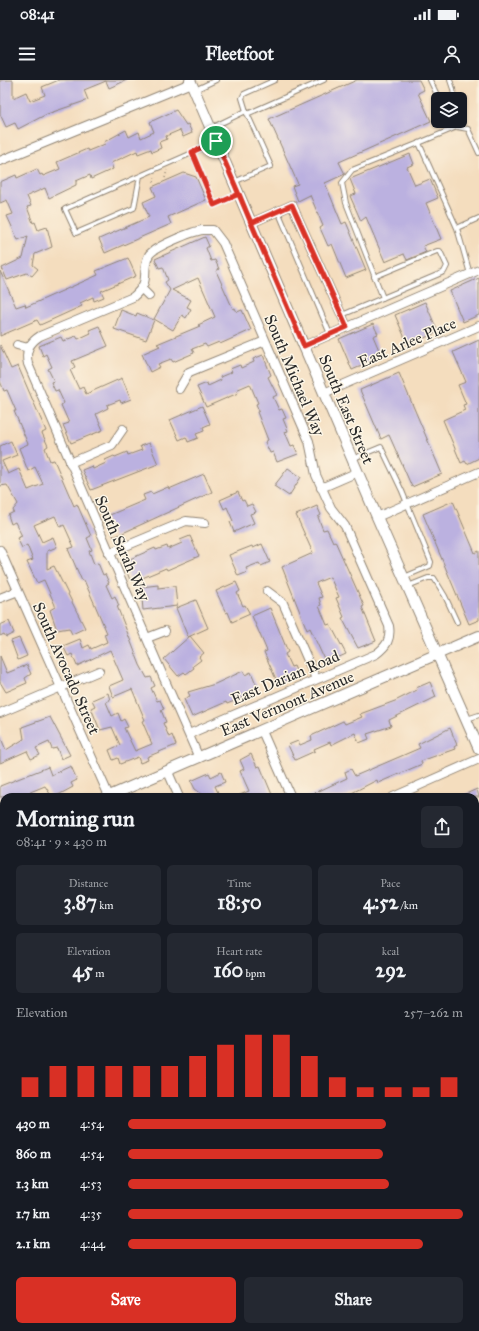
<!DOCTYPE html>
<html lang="en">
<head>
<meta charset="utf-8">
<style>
  :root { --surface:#171b24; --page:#242831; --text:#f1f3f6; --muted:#9ea1a6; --accent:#d93025 }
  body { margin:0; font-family:"IM FELL Great Primer",serif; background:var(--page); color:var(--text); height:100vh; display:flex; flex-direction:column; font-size:15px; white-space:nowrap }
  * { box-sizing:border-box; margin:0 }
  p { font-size:13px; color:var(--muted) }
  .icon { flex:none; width:22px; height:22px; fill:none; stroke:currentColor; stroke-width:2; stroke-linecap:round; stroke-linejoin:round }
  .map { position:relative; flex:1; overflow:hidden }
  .details { position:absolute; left:0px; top:713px; width:479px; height:538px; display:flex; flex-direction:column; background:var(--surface); border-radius:12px 12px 0 0; box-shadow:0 1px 3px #0004 }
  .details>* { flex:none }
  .fabs { position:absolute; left:431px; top:12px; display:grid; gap:8px }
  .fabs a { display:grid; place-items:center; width:36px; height:36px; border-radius:6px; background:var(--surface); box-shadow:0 1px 3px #0004; font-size:20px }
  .pin { position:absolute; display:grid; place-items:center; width:34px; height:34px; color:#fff; margin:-17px; border:2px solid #fff; border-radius:50%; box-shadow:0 1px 4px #0007 }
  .round { display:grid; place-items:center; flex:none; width:42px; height:42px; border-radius:6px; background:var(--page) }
  .headline { display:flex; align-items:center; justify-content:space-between; height:68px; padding:0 16px }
  h1 { font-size:22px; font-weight:800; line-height:30px }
  .stats { display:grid; grid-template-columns:repeat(3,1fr); gap:6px; height:68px; padding:4px 16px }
  .stats div { display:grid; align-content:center; border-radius:6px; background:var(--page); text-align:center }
  .stats b { font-size:20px; font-weight:800 }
  .stats small { font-size:11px; font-weight:400 }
  .stats p { font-size:11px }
  .chart { height:112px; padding:8px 16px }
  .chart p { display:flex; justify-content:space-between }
  .chart svg { width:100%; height:72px; margin-top:4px; stroke:var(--accent); stroke-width:6 }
  .cta { display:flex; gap:8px; margin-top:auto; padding:8px 16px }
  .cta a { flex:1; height:46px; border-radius:6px; background:var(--accent); color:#fff; font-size:16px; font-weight:800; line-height:46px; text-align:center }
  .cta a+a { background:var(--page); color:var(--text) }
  ul { padding:0 16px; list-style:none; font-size:13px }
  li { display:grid; grid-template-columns:64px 48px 1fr; align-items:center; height:30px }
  li i { height:10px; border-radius:5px; background:var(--accent) }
  .status { display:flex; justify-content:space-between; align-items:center; height:28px; padding:0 20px; background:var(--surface); direction:ltr }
  .status svg { height:11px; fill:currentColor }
  header { display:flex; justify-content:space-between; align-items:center; height:52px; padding:0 16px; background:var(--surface); font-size:18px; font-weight:800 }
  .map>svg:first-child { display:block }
</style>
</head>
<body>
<div class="status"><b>08:41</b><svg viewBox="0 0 49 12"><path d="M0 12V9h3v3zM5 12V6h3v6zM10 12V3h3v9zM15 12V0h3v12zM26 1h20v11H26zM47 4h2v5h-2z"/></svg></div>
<header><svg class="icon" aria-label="menu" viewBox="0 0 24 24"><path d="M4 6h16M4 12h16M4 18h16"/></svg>Fleetfoot<svg class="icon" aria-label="person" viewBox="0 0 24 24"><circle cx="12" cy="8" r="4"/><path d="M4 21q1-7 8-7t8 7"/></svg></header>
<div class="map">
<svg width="479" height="1251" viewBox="0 0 479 1251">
  <rect width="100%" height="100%" fill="#fcf5e5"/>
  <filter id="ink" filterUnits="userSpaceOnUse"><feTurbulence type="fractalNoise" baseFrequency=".025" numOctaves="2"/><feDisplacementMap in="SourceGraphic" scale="8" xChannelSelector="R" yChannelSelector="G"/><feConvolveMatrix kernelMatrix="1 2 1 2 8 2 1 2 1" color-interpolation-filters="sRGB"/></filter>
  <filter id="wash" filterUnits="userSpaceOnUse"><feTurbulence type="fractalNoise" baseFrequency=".012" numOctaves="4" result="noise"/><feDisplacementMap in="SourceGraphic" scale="16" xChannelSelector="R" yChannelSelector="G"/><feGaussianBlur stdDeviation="0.9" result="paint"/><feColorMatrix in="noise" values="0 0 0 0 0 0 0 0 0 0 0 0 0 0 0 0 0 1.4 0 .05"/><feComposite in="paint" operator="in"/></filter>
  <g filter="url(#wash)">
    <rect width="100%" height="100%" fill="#f4ddbe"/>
    <g id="blocks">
      <path fill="#bbb1e0" d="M0,0h13v18l13,-6 4,9 15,-6 -3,-8 17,-7h68l-18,8 -3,-7 -22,9 4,10 -41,14 -29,15 -3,-6 -9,4 -6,-13z
        M357,0h62l5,10 -6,3 13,28 -92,41 6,12 -20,9 17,41 4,-2 20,48 -20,8 -14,-34 -4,2 -8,-18 3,-2 -13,-31 -12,6 -6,-15 6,-2 -29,-65z
        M176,30l10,15 2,-1 4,9 -9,4 -3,-7 -14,6 1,3 -8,3 2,6 -9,4 -1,-3 -13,5 -1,-3 -26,12 2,6 -22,10 -1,-4 -14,6v4l-27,13 -4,-10 -18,8 4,10 -4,1 6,16 2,-1 3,8 9,-3 5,20 -17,7 -2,11 5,4 -6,7 -5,-3 -20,7 -5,-12 21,-10 5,-22 -10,4 -11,-24 6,-2 -6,-14 -7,3v-21l16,-7 1,3 20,-9 3,6 2,-1 1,2 17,-7 -3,-7 30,-13 1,2 17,-7 -1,-2 22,-12 3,7 10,-5 2,6 13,-6 -4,-10z
        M410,74l4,10 -7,3 8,18 15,-6 8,19 -12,5 15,36 -18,7 3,6 -19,8 -3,-6 -19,8 -19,-45 -5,4 -11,-25 6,-2 -6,-15z
        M184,93l12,4 10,23 -38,17 3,7 -66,29 -6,-14 50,-22 -6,-15 13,-6 -4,-9z
        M205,157l4,9 -3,2 5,13 4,-1 4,9 -3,2 17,38 2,-1 2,4 5,-2 9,20 -31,14 -1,-2 -12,5 -2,-3 -13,5 2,4 -21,9 -2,-3 -13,5 2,3 -10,5 -8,-18 18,-8 -3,-2 43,-18 -2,-1 17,-8 -17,-39 -26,12 19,10 -4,7 4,2 -5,9 -4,-3 -9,15 -19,-11 16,-29 -5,-8 3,-2 -5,-13 -4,1 -4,-9z
        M128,178l8,18 -35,15 3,6 -10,4 -1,-4 -13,6 2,3 -33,15 -9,4 -3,-5 -37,16v-65l16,36 9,-3 1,3 72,-32 -2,-4z
        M479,198v37l-16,7 -13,-31z
        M425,222l13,30 -30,13 -13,-30z
        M121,230l15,6 1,-3 17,7 -8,20 -32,-11z
        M373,244l5,10 -5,2 9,21 -30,13 -13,-31z
        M99,246l9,20 -36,15 3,6 -5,3 9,19 4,-2 3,7 36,-16 9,21 -10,4 -1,-3 -13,5 1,3 -12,6 7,16 -32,13 -8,-18 6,-2 -8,-18 3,-2 -6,-13 -3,1 -4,-9 3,-1 -6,-12 4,-2 -6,-13 -3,2 -4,-10 22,-9 2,4 13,-5 2,3 13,-6 -2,-3z
        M479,260v118l-12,6 -2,-3 -4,2 -18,-43 22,-10 -2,-5 3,-1 -8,-19 8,-3 -13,-30z
        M0,265l11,24 7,-3 28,65 -4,2 6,13 -3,2 5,13 4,-1 20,46 3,-2 14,32 -4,2 5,12 -3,1 5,13 4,-1 5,12 2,-1 4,9 -3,2 6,13 3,-2 4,10h-2l23,59 7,13 4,-1 4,9 -4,2 6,13 3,-1 4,9 -3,1 5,12 -3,1 6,14 3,-2 4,10 -29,12 1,3 -8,3 -2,-6 -18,7 -2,-6 -5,2 -4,-10 11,-5 -8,-18 -12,3 -9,-22 4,-2 -3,-6 16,-7 2,7 -4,2 6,14 6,-3 3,8 3,-2 4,8 -4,1 11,23 17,-7 -10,-23 3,-1 -13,-31 -19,8 -4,-11 14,-6 -13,-30 -33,16 -5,-12 -4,2 -5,-10 17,-7 3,9 6,-3 2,4 16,-7 -3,-8 3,-1 -12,-28 -11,-25 -2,1 -14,-32 6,-2 -10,-22 -4,2 -5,-11 -21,9 8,17 11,-5 4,10 -10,4v18l7,-3 31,62 -13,6 -3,-6 -12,2 -7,-20 5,-3v-2l-11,-25 -7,3 -10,-21 6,-2 -6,-15 -5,3 -5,-10 5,-2 -7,-14 -4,2 -3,-9 6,-3 -1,-2 5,-6 -11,-19 -7,1v-40l11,-5 6,14 -15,6 6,13 11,-5 9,21 15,-6 -8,-17 -7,4 -9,-23 9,-4 -14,-33h2l-9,-21 -3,1 -4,-10z
        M263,275l8,20 -3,2 9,18 -4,2 6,13 3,-1 4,9 -3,1 5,12 -3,1 6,14 3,-1 4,9 -21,8 -4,-10 -3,1 -5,-11 3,-2 -11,-28 2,-1 -3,-7 2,-1 -8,-19 -14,6 2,3 -32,14 -9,-20 10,-4 1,3 13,-6 -1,-3 12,-5 -2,-3 10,-4 1,3 13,-6 -1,-3z
        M399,293l43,101 -30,13 -23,-52 -8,4 -21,-49z
        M202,326l8,18 -7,3 1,4 -8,3 2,4 -10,4 -2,-5 -7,3 -9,-20z
        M149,363l9,21 -67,26 -9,-20 10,-4 1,3 13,-6 -1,-3 9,-4 1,1 12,-5 1,3 14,-5 -2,-4z
        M288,388l13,9 -12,19 -15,-10z
        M204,394l8,18 -98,45 -9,-20 40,-17 -2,-5 8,-3 1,2 16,-7 1,2z
        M238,412l4,9 2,-1 3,6 5,-2 4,8 -6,2 4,9 -20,9 -4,-10 3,-1 -6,-14 -3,2 -4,-9z
        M453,421l22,52 4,-2v69l-10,4 -46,-110z
        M317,426l4,9 -3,2 5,13 4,-1 6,13 2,-1 22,49 7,16 -2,1 14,34 -18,7 -16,-30 2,-1 -8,-19 3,-1 -9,-20 -14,6 6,14 -3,1 2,7 -2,1 8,19 3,-1 16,30 -20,9 -16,-35 -3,2 -25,-63 31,-14 -17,-38z
        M190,456l9,20 -32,14 -1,-2 -26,11 -1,-3 -9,4 -7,-18 32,-14 1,2 11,-4 1,3 14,-6 -2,-3z
        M262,464l8,18 -9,4 -2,-3 -13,5 2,4 -10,4 -9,-21 23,-9 1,2z
        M236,502l4,9 -3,2 6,13 2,-1 5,9 -18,8 -4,-10 -2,1 -10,-22z
        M158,505v3l17,-2 2,20 -34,4 -2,-23z
        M196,520l12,28 -20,9 -12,-29z
        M270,528l18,44 -3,2 6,13 3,-1 4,9 -20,9 -14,-32 3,-1 -15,-35z
        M9,541l5,12 -8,4 -2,-3 -4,2v-11z
        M190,556l14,17 -5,4 2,3 -8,6 1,2 -8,6 -2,-2 -6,4 -14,-17z
        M19,558l8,18 -9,4 -7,-19z
        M0,576l7,17 20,-8 4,9 -6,4 2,5 -21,9 -6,-10z
        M243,591l2,4 6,-3 8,19 -32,13 -1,-2 -34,15 -8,-18 6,-3 -2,-4 27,-8z
        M430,602l6,15 -47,23 2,6 -24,8 2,5 -10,4 -4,-10 -24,12 -1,-3 -16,7 1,2 -20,9 -7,-15 10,-4 2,4 12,-5 -1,-4 32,-15 2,3 17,-7 -2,-3 35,-13 22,-11 -1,-2z
        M50,637l20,38 -9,4 -4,-11 -5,1 -3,-7 -13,6 4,7 -9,4 -4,-8 -27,12v-27l6,14 18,-11 -2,-12z
        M450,648l7,17 -3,2 1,2 -34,12 1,3 -44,19 -1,-3 -33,17h-38l41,-19 -2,-6 6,-3 4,7 65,-28 -2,-4z
        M251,674l6,13 3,-1 13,31h-38l14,-6 -9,-20 4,-2 -4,-9z
        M71,686l6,14 -6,3 2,4 -13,7 -8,3 -7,-11 -27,11h-18v-11l48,-19 3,8z
        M221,692l4,10 -10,4 5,11h-14l-11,-8 -4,-8 18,-8 2,4z
        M477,709l2,8h-20z"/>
    </g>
  </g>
  <g filter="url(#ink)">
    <use href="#blocks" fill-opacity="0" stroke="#908474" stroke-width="1"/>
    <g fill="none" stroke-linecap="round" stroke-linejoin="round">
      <g stroke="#908474" stroke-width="6">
        <path id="service" d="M430,0l9,19
          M195,10l21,-10
          M445,19l9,-2 -1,-8 -3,-9
          M246,31l-4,-13 2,-4 31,-14
          M247,34l77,-34
          M211,48l35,-17 25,55 -37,16
          M215,62l-23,11 22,52 24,-11
          M140,96l-6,32 -58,25 -11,-24 127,-56
          M278,131l52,123
          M457,148l-38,-85 38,-16 11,2 11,24
          M470,194l-13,-46 22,-10
          M383,218l-37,-95 -4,-20 10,-13 67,-27
          M342,235l102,-43 3,-6 -7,-15h-3l-63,26
          M352,379l29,-12 21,44 29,71 -1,4 -26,11
          M408,506l20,-8h6l11,18 12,26
          M467,639l12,-4"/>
      </g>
      <g stroke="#908474" stroke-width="10">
        <path id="minor" d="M0,81l191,-78
          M251,143l41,-18 55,122
          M142,209l7,7
          M17,265l11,3
          M304,266l175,-76
          M179,309l10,-17 76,-31
          M324,313l155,-67
          M70,383l42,-18 11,-16
          M321,408l37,-16
          M377,437l102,-45
          M0,470l109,246
          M109,473l77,-32 19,2
          M267,511l16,12 33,76
          M0,518l18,-7
          M147,558l18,-7
          M0,633l99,-42
          M262,651l29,66
          M189,654l187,-80c11,-8 15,-15 13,-28l-44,-100 -14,-18 -15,-33 -7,-34 -86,-198 -10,-13c-4,0 -7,0 -10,0 -10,1 -49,17 -54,25 -9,17 4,25 -16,42l-93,39c-11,7 -15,15 -12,28 57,131 113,263 171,394
          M168,692l11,25
          M393,717l86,-38
          M475,801l4,-2
          M0,870l4,-2
          M475,917l4,-1
          M0,973l4,-1
          M475,1043l4,-1
          M0,1077l4,-2
          M0,1159l4,9
          M372,1247l2,4
          M3,1251l9,-4"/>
      </g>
      <g stroke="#908474" stroke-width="12">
        <path id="tertiary" d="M190,0l187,437 102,232
          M107,717l372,-161
          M0,764l4,-2
          M475,1170l4,-2
          M288,1251l9,-4"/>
      </g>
      <path stroke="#908474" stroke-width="1.5" stroke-dasharray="1 3" stroke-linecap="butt" d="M165,98l2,-8
        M154,102l2,-7"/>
      <use href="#service" stroke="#fff" stroke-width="4"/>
      <use href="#minor" stroke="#fff" stroke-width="8"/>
      <use href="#tertiary" stroke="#fff" stroke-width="10"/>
    </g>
  </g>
  <g fill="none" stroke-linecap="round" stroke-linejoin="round" filter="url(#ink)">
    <g stroke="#fff" stroke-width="8">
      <path id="route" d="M216,61c29,69 59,137 88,205l43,-19 -55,-122 -41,18 -12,-29 -25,11 -22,-53 24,-11"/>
    </g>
    <use href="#route" stroke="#d93025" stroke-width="5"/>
  </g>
  <g text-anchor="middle" stroke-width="3" stroke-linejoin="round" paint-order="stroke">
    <g font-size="16" fill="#2b2b2b" stroke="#fcf5e5">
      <text transform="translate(407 262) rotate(-23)" y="6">East Arlee Place</text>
      <text transform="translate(295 295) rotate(67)" y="6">South Michael Way</text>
      <text transform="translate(347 329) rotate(67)" y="6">South East Street</text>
      <text transform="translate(123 468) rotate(66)" y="6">South Sarah Way</text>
      <text transform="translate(67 588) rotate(66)" y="6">South Avocado Street</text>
      <text transform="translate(285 597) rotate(-23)" y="6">East Darian Road</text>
      <text transform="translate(287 623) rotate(-23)" y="6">East Vermont Avenue</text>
    </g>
  </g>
</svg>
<div class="fabs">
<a><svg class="icon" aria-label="layers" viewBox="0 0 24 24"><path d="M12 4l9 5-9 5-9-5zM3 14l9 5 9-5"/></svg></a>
</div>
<div class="pin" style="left:216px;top:61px;background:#1e9e55"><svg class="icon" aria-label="arrive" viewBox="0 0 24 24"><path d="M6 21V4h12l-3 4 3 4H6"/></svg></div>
<section class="details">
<div class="headline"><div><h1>Morning run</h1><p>08:41 · 9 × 430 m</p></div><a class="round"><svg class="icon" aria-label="share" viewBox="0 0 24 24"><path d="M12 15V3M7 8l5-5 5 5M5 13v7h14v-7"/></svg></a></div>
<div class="stats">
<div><p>Distance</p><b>3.87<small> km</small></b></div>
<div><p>Time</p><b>18:50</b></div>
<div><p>Pace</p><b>4:52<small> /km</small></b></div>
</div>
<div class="stats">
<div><p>Elevation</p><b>45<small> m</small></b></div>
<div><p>Heart rate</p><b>160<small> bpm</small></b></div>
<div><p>kcal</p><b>292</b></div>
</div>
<div class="chart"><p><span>Elevation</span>257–262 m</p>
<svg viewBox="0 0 160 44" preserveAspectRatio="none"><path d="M5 44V32M15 44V25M25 44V25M35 44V25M45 44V25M55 44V25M65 44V19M75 44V12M85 44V6M95 44V6M105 44V19M115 44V32M125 44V38M135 44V38M145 44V38M155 44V32"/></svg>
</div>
<ul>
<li><b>430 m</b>4:54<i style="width:77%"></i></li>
<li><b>860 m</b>4:54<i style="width:76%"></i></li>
<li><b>1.3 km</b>4:53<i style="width:78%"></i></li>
<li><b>1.7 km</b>4:35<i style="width:100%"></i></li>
<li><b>2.1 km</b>4:44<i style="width:88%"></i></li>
</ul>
<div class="cta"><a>Save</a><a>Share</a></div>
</section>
</div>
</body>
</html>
